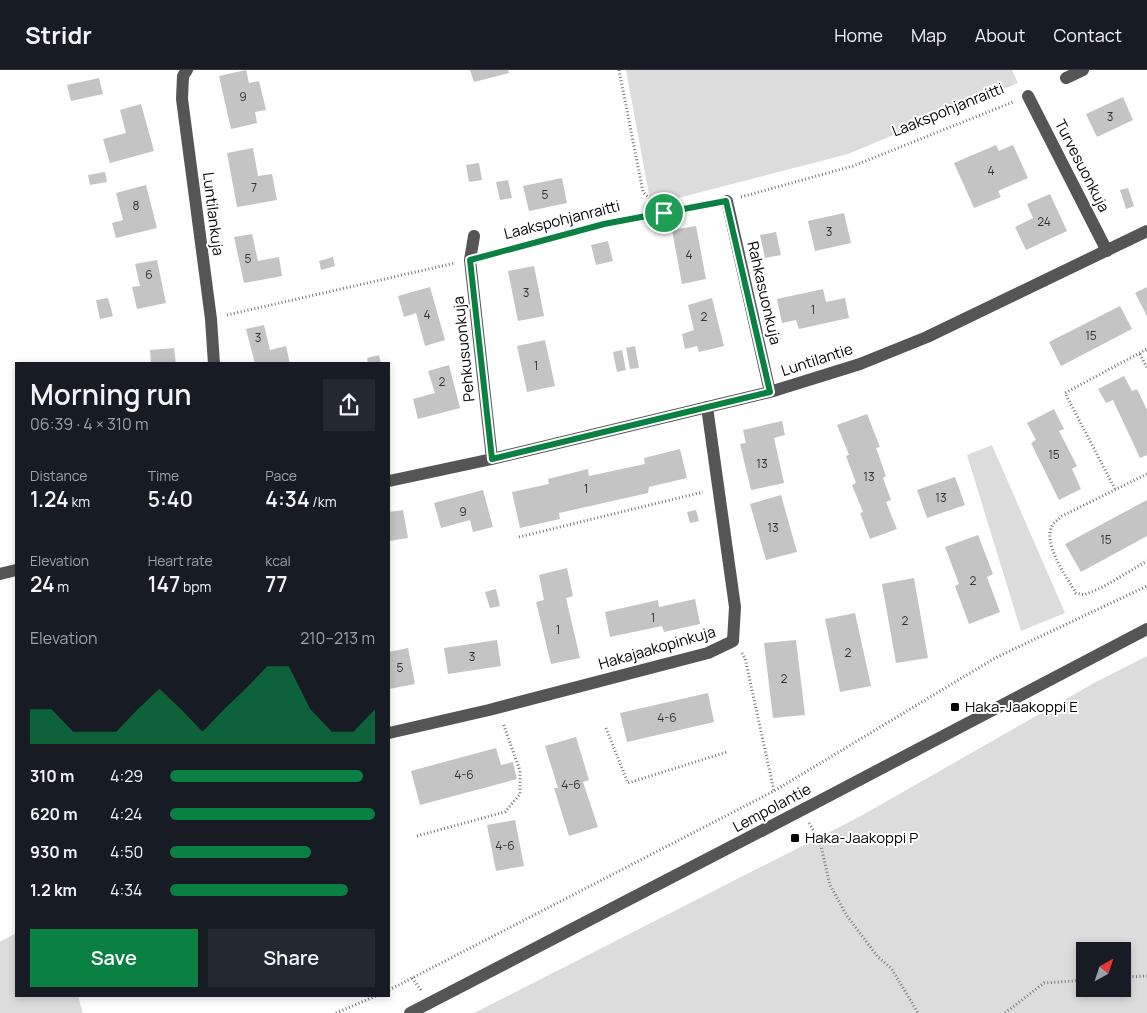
<!DOCTYPE html>
<html lang="en">
<head>
<meta charset="utf-8">
<style>
  :root { --surface:#171b24; --page:#242831; --text:#f1f3f6; --muted:#9ea1a6; --line:#363941; --accent:#0b8043 }
  body { margin:0; font-family:Manrope,sans-serif; background:var(--page); color:var(--text); height:100vh; display:flex; flex-direction:column; font-size:19px; white-space:nowrap }
  * { box-sizing:border-box; margin:0 }
  p { font-size:16px; color:var(--muted) }
  .icon { flex:none; width:28px; height:28px; fill:none; stroke:currentColor; stroke-width:2; stroke-linecap:round; stroke-linejoin:round }
  .map { position:relative; flex:1; overflow:hidden }
  .side { position:absolute; left:15px; top:292px; width:375px; height:635px; display:flex; flex-direction:column; background:var(--surface); border-radius:0px; box-shadow:0 2px 8px #0003 }
  .side>* { flex:none }
  .needle { width:32px; rotate:40deg }
  .controls { position:absolute; left:1076px; top:872px; display:grid; gap:10px }
  .controls a { display:grid; place-items:center; width:55px; height:55px; border-radius:0px; background:var(--surface); box-shadow:0 2px 8px #0003; font-size:25px }
  .pin { position:absolute; display:grid; place-items:center; width:42px; height:42px; color:#fff; margin:-21px; border:2px solid #fff; border-radius:50%; box-shadow:0 1px 5px #0007 }
  .round { display:grid; place-items:center; flex:none; width:52px; height:52px; border-radius:0px; background:var(--page) }
  .head { display:flex; align-items:center; justify-content:space-between; height:85px; padding:0 15px }
  h1 { font-size:28px; font-weight:600; line-height:38px }
  .stats { display:grid; grid-template-columns:repeat(3,1fr); gap:8px; height:85px; padding:5px 15px }
  .stats div { display:grid; align-content:center }
  .stats b { font-size:21px; font-weight:600 }
  .stats small { font-size:14px; font-weight:400 }
  .stats p { font-size:14px }
  .chart { height:140px; padding:10px 15px }
  .chart p { display:flex; justify-content:space-between }
  .chart svg { width:100%; height:90px; margin-top:5px; fill:var(--accent); opacity:.7 }
  .action { display:flex; gap:10px; margin-top:auto; padding:10px 15px }
  .action a { flex:1; height:58px; border-radius:0px; background:var(--accent); color:#fff; font-size:20px; font-weight:600; line-height:58px; text-align:center }
  .action a+a { background:var(--page); color:var(--text) }
  ul { padding:0 15px; list-style:none; font-size:16px }
  li { display:grid; grid-template-columns:80px 60px 1fr; align-items:center; height:38px }
  li i { height:12px; border-radius:6px; background:var(--accent) }
  header { display:flex; align-items:center; gap:30px; box-sizing:border-box; height:70px; padding:0 25px; background:var(--surface); border-bottom:1px solid var(--line) }
  header strong { font-size:24px }
  nav { display:flex; gap:28px; margin-inline-start:auto; font-size:18px }
  .map>svg:first-child { display:block }
</style>
</head>
<body>
<header>
<strong>Stridr</strong>
<nav><a>Home</a><a>Map</a><a>About</a><a>Contact</a></nav>
</header>
<div class="map">
<svg width="1147" height="943" viewBox="0 0 1147 943">
  <rect width="100%" height="100%" fill="#fff"/>
  <path fill="#dcdcdc" fill-rule="evenodd" d="M626,0h386l6,13 -170,71 -197,51z
    M992,375l73,168 -44,18 -54,-176z
    M1147,586v357h-673l385,-196 235,-134zM1085,881h37v38h-37z
    M16,863v63h62l5,17h-83v-71z"/>
  <path fill="#c4c4c4" d="M246,0l3,13 10,-2 7,29 -11,2 2,11 -26,6 -12,-53z
    M470,0h38l1,3 -35,9z
    M99,8l4,16 -32,7 -4,-16z
    M1123,27l10,23 -36,17 -11,-23z
    M141,34l13,47 -44,12 -7,-24 23,-6 -6,-23z
    M996,75l3,6 14,-6 15,33 -30,13 3,6 -27,11 -20,-45z
    M253,78l5,28 14,-2 5,26 -40,7 -10,-54z
    M479,93l3,17 -13,2 -3,-17z
    M105,102l2,10 -17,3 -2,-10z
    M562,108l5,25 -38,8 -6,-25z
    M508,110l4,18 -12,2 -4,-18z
    M146,115l11,43 -41,10 -4,-15 11,-3 -7,-27z
    M1128,118l6,18 -8,3 -6,-19z
    M1050,124l17,37 -41,19 -11,-23 18,-9 -6,-14z
    M844,143l7,30 -36,8 -7,-30z
    M696,156l10,53 -24,5 -10,-54z
    M776,162l5,23 -16,3 -5,-23z
    M252,164l6,27 21,-4 3,19 -38,7 -10,-46z
    M608,171l5,20 -17,4 -5,-20z
    M333,187l2,9 -14,4 -2,-9z
    M157,190l9,43 -29,6 -5,-22 8,-1 -5,-22z
    M534,196l10,50 -26,5 -10,-50z
    M430,217l15,53 -20,6 -9,-33 -12,4 -6,-21z
    M1147,217v29l-12,-23z
    M823,219l3,13 19,-4 4,20 -50,11 -3,-9 -14,3 -5,-24z
    M108,228l5,18 -13,3 -4,-19z
    M712,228l12,48 -25,6 -2,-6 -12,3 -3,-15 12,-4 -6,-25z
    M1120,236l12,23 -71,37 -12,-24z
    M264,255l6,25 16,-4 4,18h-35l-9,-35z
    M545,270l10,46 -28,6 -10,-46z
    M635,276l4,22 -9,1 -4,-21z
    M174,278l2,16h-25l-1,-14z
    M622,280l4,20 -9,2 -4,-20z
    M379,285l2,9h-13l-1,-6z
    M449,295l11,43 -42,11 -5,-20 22,-6 -7,-22z
    M1124,306l8,15 5,-2 10,21v45l-7,3 -27,-58 -7,3 -8,-14z
    M1054,339l10,20 -5,2 18,35 -5,3 9,20 -22,11 -28,-57 5,-3 -9,-17z
    M867,344l13,33 -4,1 10,28 -3,2 8,22 -5,2 11,27 -27,10 -10,-26 3,-1 -11,-27 4,-2 -10,-27 3,-1 -12,-30z
    M782,351l3,14 -11,3 10,45 -33,7 -11,-46 6,-1 -3,-13z
    M680,379l7,29 -38,9 -1,6 -89,20 1,6 -40,9 -8,-36 37,-8 -1,-5 40,-10 1,7 56,-12 -1,-6z
    M955,407l10,28 -38,13 -10,-28z
    M483,420l10,37 -20,5 -3,-12 -29,8 -7,-25z
    M781,425l16,57 -31,8 -16,-56z
    M1147,430v36l-66,36 -16,-28z
    M403,440l5,28 -19,3v-29z
    M696,440l3,11 -9,2 -3,-11z
    M978,465l15,39 -6,3 13,35 -31,12 -14,-38 4,-2 -14,-37z
    M567,498l6,28 -7,2 14,60 -29,6 -15,-62 8,-2 -5,-25z
    M914,508l14,80 -32,5 -14,-79z
    M496,519l4,17 -10,2 -5,-16z
    M695,529l5,25 -36,8 -2,-6 -52,11 -5,-25 53,-12 1,7z
    M855,543l16,73 -31,6 -15,-73z
    M497,570l4,26 -53,8 -4,-26z
    M796,570l9,75 -32,3 -9,-75z
    M408,578l7,36 -26,5v-37z
    M708,623l6,29 -87,20 -7,-29z
    M576,667l13,43 -6,2 15,45 -29,9 -15,-48h4l-13,-42z
    M496,678l5,17 12,-3 4,17 -97,26 -9,-34z
    M515,750l9,46 -28,5 -9,-46z"/>
  <g fill="none" stroke-linecap="round" stroke-linejoin="round">
    <path stroke="#777" stroke-width="3" stroke-dasharray="1 2.5" stroke-linecap="butt" d="M619,0l24,122 21,21
      M741,127l112,-31 160,-64
      M488,185l116,-31 109,-20
      M227,245l228,-52
      M1140,284l7,14
      M1147,404l-85,42c-3,3 -6,5 -9,8 -12,18 14,54 23,69l8,2 19,-8 44,-26
      M1115,419l-50,-96 82,-44
      M519,467l184,-45
      M742,583l3,5 29,133
      M606,658l22,55 99,-31
      M809,753l11,19 10,43 17,31 31,41 13,11 27,45
      M417,766l88,-24 15,-18v-23l-17,-48
      M1122,907l25,-1
      M412,908l9,12
      M389,920l385,-199 221,-133 152,-72
      M336,943l40,-17
      M1005,943l39,-30 41,-3"/>
    <path stroke="#555" stroke-width="12" d="M187,0l-4,6 -1,23 29,220 3,45
      M1066,8l17,-8
      M1028,26l79,155
      M727,131l43,191
      M474,166l-4,24 22,199
      M389,411l103,-22 278,-67 90,-28 67,-27 220,-106
      M0,504l16,-4
      M389,663l100,-23 219,-57 25,-12 2,-34 -28,-200
      M410,943l415,-215 322,-169"/>
  </g>
  <g fill="none" stroke-linecap="round" stroke-linejoin="round">
    <g stroke="#fff" stroke-width="10">
      <path id="route" d="M726,131l44,191 -278,67 -22,-199 134,-36z"/>
    </g>
    <use href="#route" stroke="#0b8043" stroke-width="6"/>
  </g>
  <g fill="#000" stroke="#fff" stroke-width="2">
    <rect x="950" y="632" width="10" height="10" rx="2.5"/>
    <rect x="790" y="763" width="10" height="10" rx="2.5"/>
  </g>
  <g text-anchor="middle" stroke-width="4" stroke-linejoin="round" paint-order="stroke">
    <g font-size="12" fill="#313131">
      <text x="243" y="31">9</text>
      <text x="1110" y="51">3</text>
      <text x="991" y="105">4</text>
      <text x="254" y="122">7</text>
      <text x="545" y="129">5</text>
      <text x="136" y="140">8</text>
      <text x="1044" y="156">24</text>
      <text x="829" y="166">3</text>
      <text x="689" y="189">4</text>
      <text x="248" y="193">5</text>
      <text x="149" y="209">6</text>
      <text x="526" y="227">3</text>
      <text x="813" y="244">1</text>
      <text x="427" y="249">4</text>
      <text x="704" y="251">2</text>
      <text x="1091" y="270">15</text>
      <text x="258" y="272">3</text>
      <text x="536" y="300">1</text>
      <text x="442" y="316">2</text>
      <text x="1054" y="389">15</text>
      <text x="762" y="398">13</text>
      <text x="869" y="411">13</text>
      <text x="586" y="423">1</text>
      <text x="941" y="432">13</text>
      <text x="463" y="446">9</text>
      <text x="773" y="462">13</text>
      <text x="1106" y="474">15</text>
      <text x="973" y="515">2</text>
      <text x="653" y="552">1</text>
      <text x="905" y="555">2</text>
      <text x="558" y="564">1</text>
      <text x="848" y="587">2</text>
      <text x="472" y="591">3</text>
      <text x="400" y="602">5</text>
      <text x="784" y="613">2</text>
      <text x="667" y="652">4-6</text>
      <text x="464" y="709">4-6</text>
      <text x="571" y="719">4-6</text>
      <text x="505" y="780">4-6</text>
    </g>
    <g font-size="15" fill="#000" stroke="#fff">
      <text transform="translate(948 40) rotate(-22)" y="5">Laakspohjanraitti</text>
      <text transform="translate(1082 96) rotate(63)" y="5">Turvesuonkuja</text>
      <text transform="translate(213 144) rotate(83)" y="5">Luntilankuja</text>
      <text transform="translate(562 150) rotate(-14)" y="5">Laakspohjanraitti</text>
      <text transform="translate(764 223) rotate(77)" y="5">Rahkasuonkuja</text>
      <text transform="translate(464 279) rotate(-96)" y="5">Pehkusuonkuja</text>
      <text transform="translate(817 290) rotate(-18)" y="5">Luntilantie</text>
      <text transform="translate(657 578) rotate(-16)" y="5">Hakajaakopinkuja</text>
      <text transform="translate(772 738) rotate(-28)" y="5">Lempolantie</text>
    </g>
    <g font-size="15" fill="#000" stroke="#fff" text-anchor="start">
      <text x="965" y="642">Haka-Jaakoppi E</text>
      <text x="805" y="773">Haka-Jaakoppi P</text>
    </g>
  </g>
</svg>
<div class="controls">
<a><svg class="needle" viewBox="-14 -14 28 28"><path d="M0-13l5 13h-10z" fill="#e53935"/><path d="M0 13l5-13h-10z" fill="#9ea1a6"/></svg></a>
</div>
<div class="pin" style="left:664px;top:143px;background:#1e9e55"><svg class="icon" aria-label="arrive" viewBox="0 0 24 24"><path d="M6 21V4h12l-3 4 3 4H6"/></svg></div>
<section class="side">
<div class="head"><div><h1>Morning run</h1><p>06:39 · 4 × 310 m</p></div><a class="round"><svg class="icon" aria-label="share" viewBox="0 0 24 24"><path d="M12 15V3M7 8l5-5 5 5M5 13v7h14v-7"/></svg></a></div>
<div class="stats">
<div><p>Distance</p><b>1.24<small> km</small></b></div>
<div><p>Time</p><b>5:40</b></div>
<div><p>Pace</p><b>4:34<small> /km</small></b></div>
</div>
<div class="stats">
<div><p>Elevation</p><b>24<small> m</small></b></div>
<div><p>Heart rate</p><b>147<small> bpm</small></b></div>
<div><p>kcal</p><b>77</b></div>
</div>
<div class="chart"><p><span>Elevation</span>210–213 m</p>
<svg viewBox="0 0 160 44" preserveAspectRatio="none"><path d="M0 44V27L10 27L20 38L30 38L40 38L50 27L60 17L70 27L80 38L90 27L100 17L110 6L120 6L130 27L140 38L150 38L160 27V44z"/></svg>
</div>
<ul>
<li><b>310 m</b>4:29<i style="width:94%"></i></li>
<li><b>620 m</b>4:24<i style="width:100%"></i></li>
<li><b>930 m</b>4:50<i style="width:69%"></i></li>
<li><b>1.2 km</b>4:34<i style="width:87%"></i></li>
</ul>
<div class="action"><a>Save</a><a>Share</a></div>
</section>
</div>
</body>
</html>
